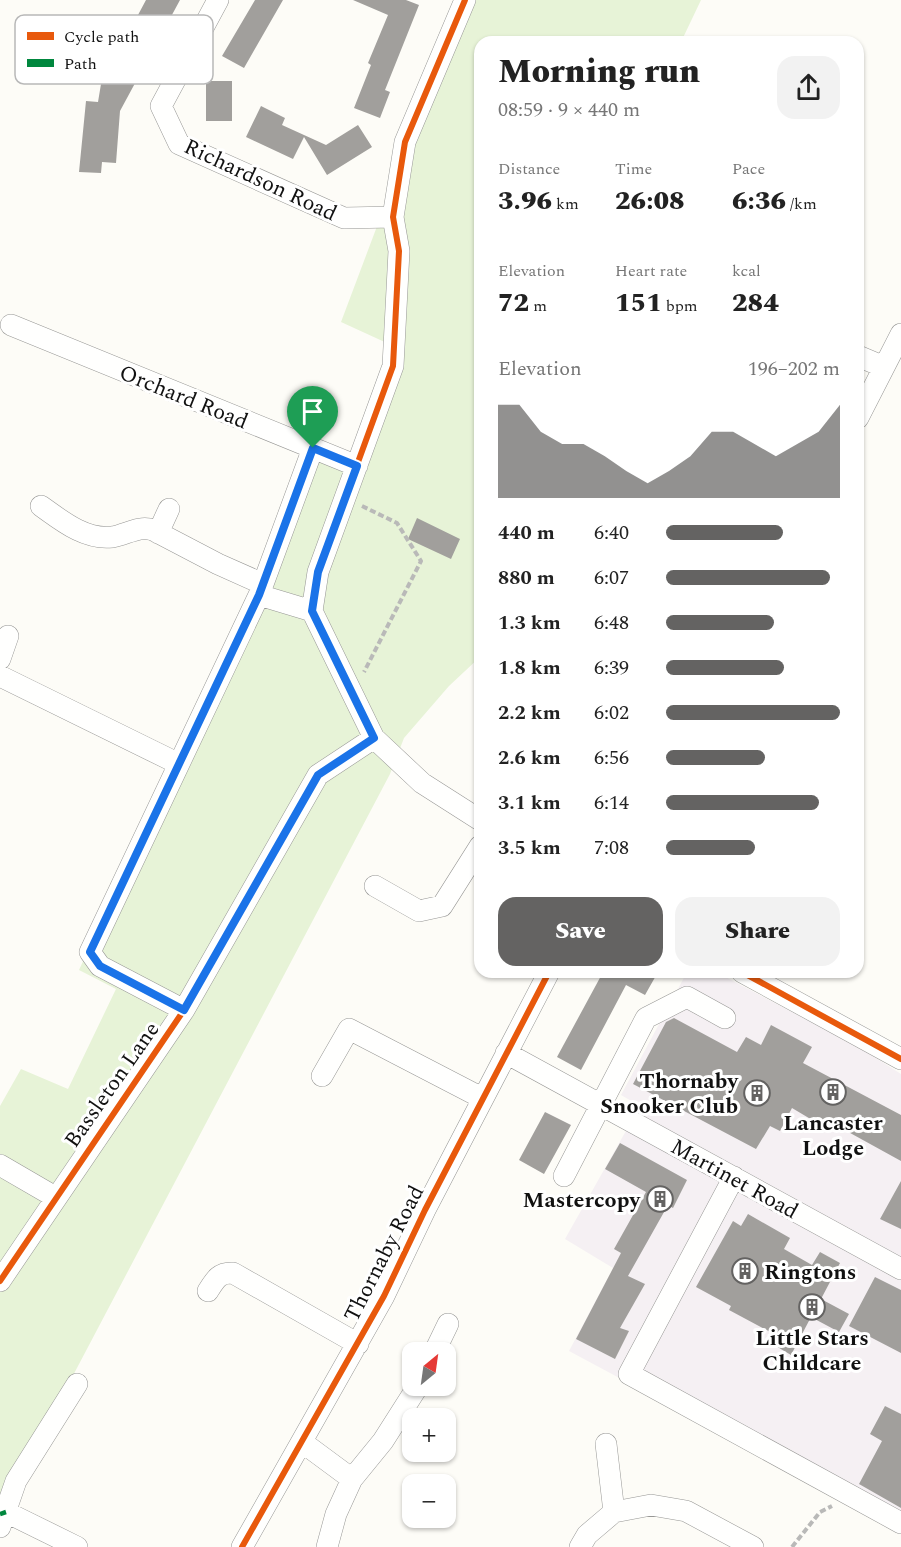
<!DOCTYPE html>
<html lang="en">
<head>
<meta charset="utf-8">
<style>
  :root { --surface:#fff; --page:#f2f2f2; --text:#222; --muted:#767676; --accent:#646362 }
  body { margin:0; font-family:Spectral,serif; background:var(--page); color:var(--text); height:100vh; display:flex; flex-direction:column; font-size:22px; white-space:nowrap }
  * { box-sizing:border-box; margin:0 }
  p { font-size:20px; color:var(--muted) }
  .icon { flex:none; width:33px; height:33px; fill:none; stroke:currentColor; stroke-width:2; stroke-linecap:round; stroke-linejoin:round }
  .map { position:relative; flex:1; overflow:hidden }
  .drawer { position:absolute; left:474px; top:36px; width:390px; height:942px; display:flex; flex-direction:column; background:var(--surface); border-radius:18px; box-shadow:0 2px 4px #0004 }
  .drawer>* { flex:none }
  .needle { width:39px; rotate:29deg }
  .controls { position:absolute; left:402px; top:1342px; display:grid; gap:12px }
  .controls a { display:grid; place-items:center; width:54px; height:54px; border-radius:12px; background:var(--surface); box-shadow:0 2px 4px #0004; font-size:30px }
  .pin { position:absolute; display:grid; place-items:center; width:51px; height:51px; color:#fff; margin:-62px -26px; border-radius:50% 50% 50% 0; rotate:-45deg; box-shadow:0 0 6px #0007 }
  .pin .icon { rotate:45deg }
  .round { display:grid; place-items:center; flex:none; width:63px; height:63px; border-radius:18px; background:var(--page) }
  .headline { display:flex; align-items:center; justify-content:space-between; height:102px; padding:0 24px }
  h1 { font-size:33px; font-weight:800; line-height:45px }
  .figures { display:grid; grid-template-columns:repeat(3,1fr); gap:9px; height:102px; padding:6px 24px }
  .figures div { display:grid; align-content:center }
  .figures b { font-size:26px; font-weight:800 }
  .figures small { font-size:16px; font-weight:400 }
  .figures p { font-size:16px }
  .chart { height:168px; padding:12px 24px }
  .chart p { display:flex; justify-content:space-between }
  .chart svg { width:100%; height:108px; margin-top:6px; fill:var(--accent); opacity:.7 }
  .button { display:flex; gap:12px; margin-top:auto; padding:12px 24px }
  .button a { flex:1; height:69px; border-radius:18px; background:var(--accent); color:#fff; font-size:24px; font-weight:800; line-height:69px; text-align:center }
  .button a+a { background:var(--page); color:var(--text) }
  ul { padding:0 24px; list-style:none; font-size:20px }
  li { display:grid; grid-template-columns:96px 72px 1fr; align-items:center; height:45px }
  li i { height:15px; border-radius:8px; background:var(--accent) }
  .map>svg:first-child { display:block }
</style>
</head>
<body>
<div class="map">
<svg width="901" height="1547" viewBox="0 0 901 1547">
  <rect width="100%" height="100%" fill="#fdfcf7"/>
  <path fill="#f5f0f3" d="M687,972h29l146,77 39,25v455l-332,-178 44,-83 -48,-29 75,-133 -19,-11z"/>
  <path fill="#e7f3d7" d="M470,0h231l-20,42h-201v581l-4,7 4,4v23l-31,29 -45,52 -14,36 -390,740v-408l21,-37 47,20 48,-100 -37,-19 175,-376 57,-150 41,16 37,-116 -48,-22 67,-178z"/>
  <path fill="#a19f9c" d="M146,0h34l-60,111 -4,52 -14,-1 -1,11 -22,-1 7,-71 12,1 8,-48 9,4z
    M255,0h28l-39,68 -22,-12z
    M353,0h53l13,5 -34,85 5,2 -10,26 -26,-10 17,-43 -3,-2 20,-48z
    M206,81h26v40h-26z
    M261,106l24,12 -3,7 44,20 32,-20 14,22 -45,28 -23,-38 -11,22 -47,-22z
    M417,518l43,21 -9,20 -43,-20z
    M599,972h59l-13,23 -19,-10 -45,85 -24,-13 45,-83z
    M674,1018l63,34 9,-15 15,8 10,-20 41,22 -9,16 98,52v46l-69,-38 -3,7 -37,-22 -12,23 -10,-5 -14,23 -123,-65 33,-62z
    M545,1112l26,13 -27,49 -25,-14z
    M620,1143l67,37 -14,28 -5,-3 -40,71 17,8 -25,44 9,3 -14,28 -39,-20 45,-86 -7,-4 32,-57 -41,-23z
    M901,1181v48l-21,-10z
    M748,1214l42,24 -6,11 28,16 8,-13 20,11 -19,36 28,15 -10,18 -28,-15 -20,38 -22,-13 5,-8 -45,-24 2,-4 -35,-19 37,-66 8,5z
    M875,1277l26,13v63l-52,-27z
    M885,1406l16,8v94l-42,-24 23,-43 -12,-7z"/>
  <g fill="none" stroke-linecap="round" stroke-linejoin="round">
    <g stroke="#979795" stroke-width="22">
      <path id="minor" d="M218,0l-57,106 18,38 165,74 49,-1
        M11,325l346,141
        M858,356l26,11
        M858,418l43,-84
        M41,506c21,15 44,34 71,31 14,-2 27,-12 41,-7l65,34 45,20
        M158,533l11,-24
        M259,595l54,-147
        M312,611l6,-39 75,-206 6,-115 -6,-34 12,-75 60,-142
        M312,611l62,127 48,45 58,37
        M0,659l8,-23
        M0,676l179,88
        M375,886l44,25 23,-5 38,-60
        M742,972l159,87
        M184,1010l-84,-44 -10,-14 169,-357 53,16
        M506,1053l395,216
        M322,1076l27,-47 133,69
        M0,1165l55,32
        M564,1176l82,-158 41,-21 38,21
        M734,1177l-105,197 272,149
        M0,1281l184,-271 134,-235 56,-37
        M208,1291c7,-11 11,-19 25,-18l125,71
        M434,1353l14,-29
        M302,1442l50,37
        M606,1444l8,68
        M6,1512l71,35
        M0,1527l16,-46 61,-97
        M242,1547l142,-251 41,-86 124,-238
        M327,1547l9,-33 16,-35 31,-38 35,-55
        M580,1547l7,-12 27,-23 37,-7 35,6 67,36"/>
    </g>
    <path stroke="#b9b9b8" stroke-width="4" stroke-dasharray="6 3" stroke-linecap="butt" d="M362,506l35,17 24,38 -57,111
      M792,1547l28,-35 12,-6"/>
    <use href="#minor" stroke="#fffffe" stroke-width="21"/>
    <path stroke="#00873e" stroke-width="4.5" stroke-dasharray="9 4.5" stroke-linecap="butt" d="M0,1514l6,-2"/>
    <g stroke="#fff" stroke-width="10">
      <path id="cycleway" d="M312,611l6,-39 75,-206 6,-115 -6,-34 12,-75 60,-142
        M742,972l159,87
        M0,1281l184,-271 134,-235 56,-37
        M242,1547l142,-251 41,-86 124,-238"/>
    </g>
    <use href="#cycleway" stroke="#e8590c" stroke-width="6"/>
  </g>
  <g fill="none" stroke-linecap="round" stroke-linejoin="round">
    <g stroke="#fff" stroke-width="12">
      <path id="route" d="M313,448l44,18 -39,106 -6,39 62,127 -56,37 -134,235 -84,-44 -10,-14 169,-357z"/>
    </g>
    <use href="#route" stroke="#1a73e8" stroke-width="8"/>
  </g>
  <defs>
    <g id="building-ring" transform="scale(1.35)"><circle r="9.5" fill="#fff" stroke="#646362" stroke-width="1.5"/><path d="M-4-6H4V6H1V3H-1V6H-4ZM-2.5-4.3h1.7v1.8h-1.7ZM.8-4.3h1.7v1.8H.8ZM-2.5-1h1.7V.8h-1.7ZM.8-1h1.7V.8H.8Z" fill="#646362"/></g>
  </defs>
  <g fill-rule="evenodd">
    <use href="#building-ring" x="833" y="1092"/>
    <use href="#building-ring" x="757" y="1093"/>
    <use href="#building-ring" x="660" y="1199"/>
    <use href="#building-ring" x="745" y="1271"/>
    <use href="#building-ring" x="812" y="1307"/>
  </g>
  <g text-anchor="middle" stroke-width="6" stroke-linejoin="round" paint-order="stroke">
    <g font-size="22" fill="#111" stroke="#fff">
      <text transform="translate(261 179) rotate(25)" y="8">Richardson Road</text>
      <text transform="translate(184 396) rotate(22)" y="8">Orchard Road</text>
      <text transform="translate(111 1084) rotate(-55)" y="8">Bassleton Lane</text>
      <text transform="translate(735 1178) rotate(29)" y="8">Martinet Road</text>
      <text transform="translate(383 1253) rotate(-63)" y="8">Thornaby Road</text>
    </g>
    <g font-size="22" font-weight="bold" fill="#111" stroke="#fff" text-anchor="end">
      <text x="738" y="1088">Thornaby<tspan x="738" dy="25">Snooker Club</tspan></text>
      <text x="833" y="1130" text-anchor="middle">Lancaster<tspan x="833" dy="25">Lodge</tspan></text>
      <text x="640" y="1207">Mastercopy</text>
      <text x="764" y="1279" text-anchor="start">Ringtons</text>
      <text x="812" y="1345" text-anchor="middle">Little Stars<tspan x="812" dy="25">Childcare</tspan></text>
    </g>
  </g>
  <rect x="15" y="15" width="198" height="69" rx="9" fill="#fff" stroke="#b8b8b8" stroke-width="1.5"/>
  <rect x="27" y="32" width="27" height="8" fill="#e8590c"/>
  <rect x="27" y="59" width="27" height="8" fill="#00873e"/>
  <g font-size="16" fill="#111">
    <text x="64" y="42">Cycle path</text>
    <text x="64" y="69">Path</text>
  </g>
</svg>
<div class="controls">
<a><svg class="needle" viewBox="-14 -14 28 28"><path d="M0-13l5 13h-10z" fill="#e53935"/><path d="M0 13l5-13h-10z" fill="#767676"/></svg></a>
<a>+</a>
<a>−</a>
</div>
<div class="pin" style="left:313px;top:448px;background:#1e9e55"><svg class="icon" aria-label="arrive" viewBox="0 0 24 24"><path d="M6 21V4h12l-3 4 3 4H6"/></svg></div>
<section class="drawer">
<div class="headline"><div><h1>Morning run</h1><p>08:59 · 9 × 440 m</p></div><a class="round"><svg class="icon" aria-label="share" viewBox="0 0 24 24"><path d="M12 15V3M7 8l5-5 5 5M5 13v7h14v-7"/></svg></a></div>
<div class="figures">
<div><p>Distance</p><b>3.96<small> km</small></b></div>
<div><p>Time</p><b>26:08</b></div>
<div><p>Pace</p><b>6:36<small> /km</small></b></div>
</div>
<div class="figures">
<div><p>Elevation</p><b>72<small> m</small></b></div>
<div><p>Heart rate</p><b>151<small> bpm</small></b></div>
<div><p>kcal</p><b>284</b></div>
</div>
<div class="chart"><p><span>Elevation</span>196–202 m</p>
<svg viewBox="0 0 160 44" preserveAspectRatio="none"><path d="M0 44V6L10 6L20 17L30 22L40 22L50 27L60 33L70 38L80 33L90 27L100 17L110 17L120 22L130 27L140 22L150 17L160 6V44z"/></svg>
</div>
<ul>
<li><b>440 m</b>6:40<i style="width:67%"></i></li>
<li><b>880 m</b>6:07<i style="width:94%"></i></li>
<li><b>1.3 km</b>6:48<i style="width:62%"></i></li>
<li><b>1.8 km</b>6:39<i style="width:68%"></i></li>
<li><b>2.2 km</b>6:02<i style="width:100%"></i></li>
<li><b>2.6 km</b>6:56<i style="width:57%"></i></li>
<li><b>3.1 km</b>6:14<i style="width:88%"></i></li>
<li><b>3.5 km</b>7:08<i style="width:51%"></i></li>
</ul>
<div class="button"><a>Save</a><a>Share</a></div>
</section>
</div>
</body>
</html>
